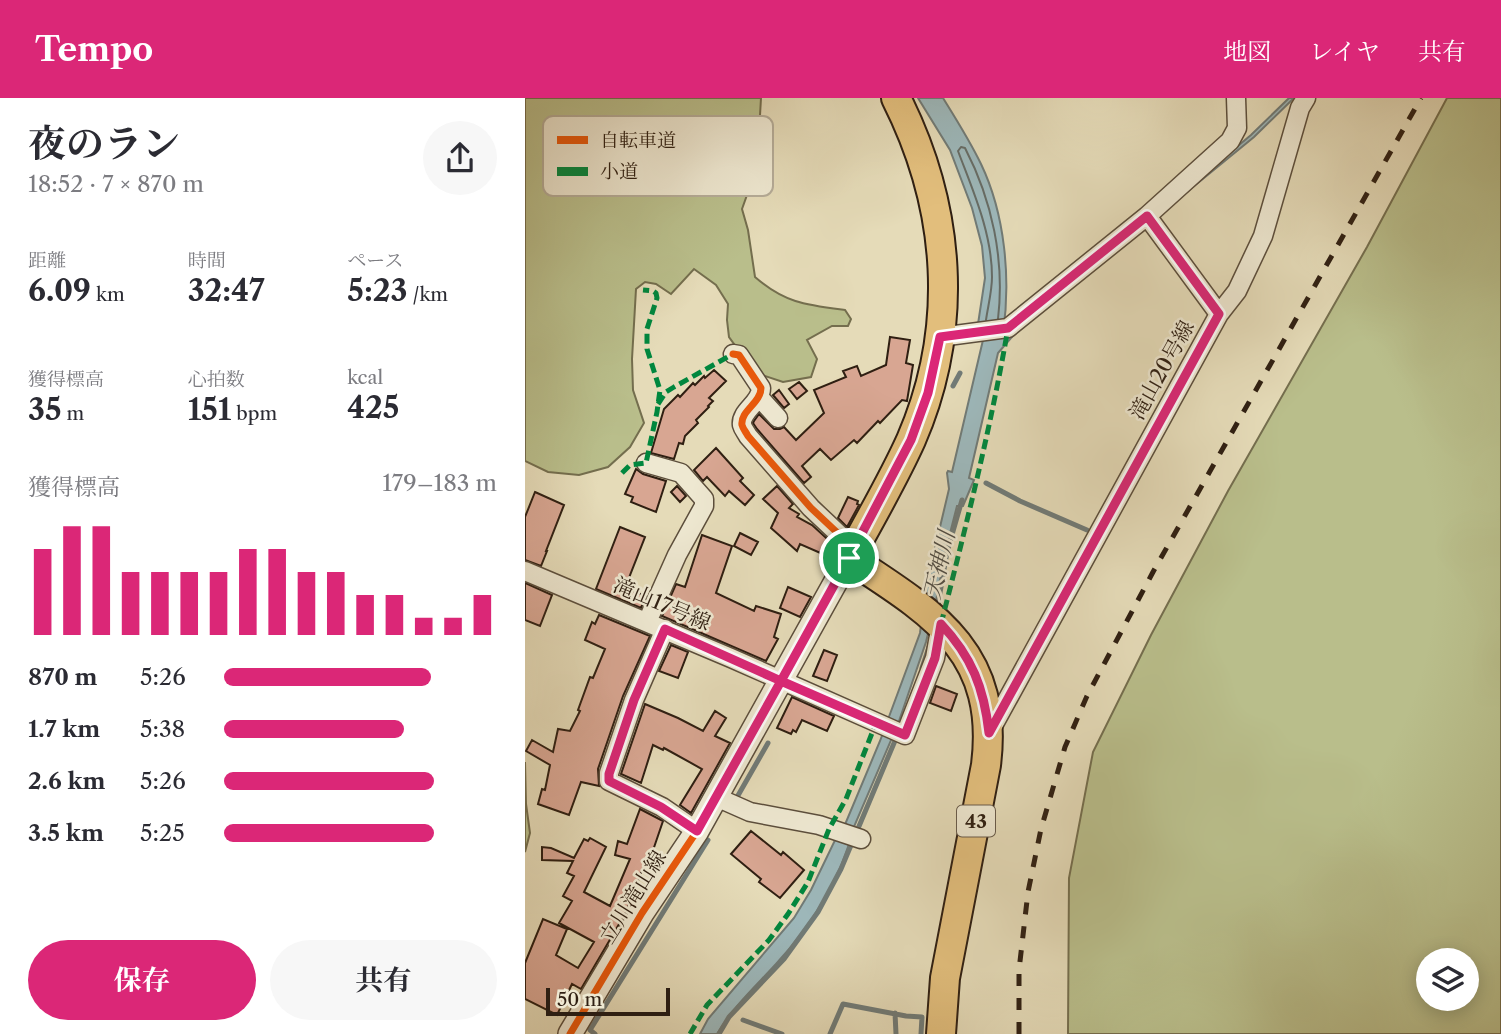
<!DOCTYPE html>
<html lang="ja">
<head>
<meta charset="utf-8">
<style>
  :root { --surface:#fff; --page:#f7f7f7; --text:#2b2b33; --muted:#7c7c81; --accent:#db2777 }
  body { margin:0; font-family:"Libre Caslon Text","Noto Serif JP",serif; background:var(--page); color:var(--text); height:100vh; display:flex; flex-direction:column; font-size:26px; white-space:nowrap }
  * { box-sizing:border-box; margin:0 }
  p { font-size:23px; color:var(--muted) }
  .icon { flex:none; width:38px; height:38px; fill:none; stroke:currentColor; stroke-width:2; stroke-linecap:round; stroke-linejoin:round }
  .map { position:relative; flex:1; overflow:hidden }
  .panel { display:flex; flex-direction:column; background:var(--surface); width:525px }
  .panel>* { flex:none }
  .controls { position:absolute; left:891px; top:850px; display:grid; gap:14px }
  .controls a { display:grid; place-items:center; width:63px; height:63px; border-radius:50%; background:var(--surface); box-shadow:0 4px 18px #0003; font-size:35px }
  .scale { position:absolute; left:21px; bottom:18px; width:124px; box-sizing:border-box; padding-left:7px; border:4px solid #2f1f12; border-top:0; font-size:19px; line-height:24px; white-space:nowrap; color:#2f1f12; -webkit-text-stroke:5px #eee8d1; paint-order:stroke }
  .pin { position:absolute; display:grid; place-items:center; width:60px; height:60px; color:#fff; margin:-30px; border:4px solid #fff; border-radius:50%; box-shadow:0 2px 7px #0007 }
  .round { display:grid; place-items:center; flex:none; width:74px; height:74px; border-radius:37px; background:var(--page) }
  .overview { display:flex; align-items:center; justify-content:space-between; height:119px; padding:0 28px }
  h1 { font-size:38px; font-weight:700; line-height:52px }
  .stats { display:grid; grid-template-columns:repeat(3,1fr); gap:10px; height:119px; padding:7px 28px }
  .stats div { display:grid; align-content:center }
  .stats b { font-size:30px; font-weight:700 }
  .stats small { font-size:19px; font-weight:400 }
  .stats p { font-size:19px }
  .chart { height:196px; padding:14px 28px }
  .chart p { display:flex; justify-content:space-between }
  .chart svg { width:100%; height:126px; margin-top:7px; stroke:var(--accent); stroke-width:6 }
  .cta { display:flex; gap:14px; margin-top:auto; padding:14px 28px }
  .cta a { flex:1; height:80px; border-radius:42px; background:var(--accent); color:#fff; font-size:28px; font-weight:700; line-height:80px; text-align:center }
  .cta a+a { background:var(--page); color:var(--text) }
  ul { padding:0 28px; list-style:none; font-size:23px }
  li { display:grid; grid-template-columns:112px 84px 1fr; align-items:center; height:52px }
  li i { height:18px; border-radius:9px; background:var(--accent) }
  header { display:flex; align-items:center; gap:42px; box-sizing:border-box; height:98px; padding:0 35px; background:var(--accent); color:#fff }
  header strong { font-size:33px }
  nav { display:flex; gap:38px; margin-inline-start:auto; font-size:24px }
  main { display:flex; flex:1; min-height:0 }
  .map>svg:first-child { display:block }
</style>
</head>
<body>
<header>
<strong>Tempo</strong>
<nav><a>地図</a><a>レイヤ</a><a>共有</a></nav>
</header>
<main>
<section class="panel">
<div class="overview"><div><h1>夜のラン</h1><p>18:52 · 7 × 870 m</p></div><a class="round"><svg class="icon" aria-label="share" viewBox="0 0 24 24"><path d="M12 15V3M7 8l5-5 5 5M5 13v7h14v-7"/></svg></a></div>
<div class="stats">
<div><p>距離</p><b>6.09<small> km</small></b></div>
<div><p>時間</p><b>32:47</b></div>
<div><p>ペース</p><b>5:23<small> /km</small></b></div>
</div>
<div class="stats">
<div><p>獲得標高</p><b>35<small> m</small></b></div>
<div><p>心拍数</p><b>151<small> bpm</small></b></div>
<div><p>kcal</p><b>425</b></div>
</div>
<div class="chart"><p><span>獲得標高</span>179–183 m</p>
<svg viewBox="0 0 160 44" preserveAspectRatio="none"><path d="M5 44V14M15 44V6M25 44V6M35 44V22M45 44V22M55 44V22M65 44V22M75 44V14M85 44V14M95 44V22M105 44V22M115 44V30M125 44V30M135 44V38M145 44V38M155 44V30"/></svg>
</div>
<ul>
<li><b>870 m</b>5:26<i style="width:76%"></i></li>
<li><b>1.7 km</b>5:38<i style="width:66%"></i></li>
<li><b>2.6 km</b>5:26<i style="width:77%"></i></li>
<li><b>3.5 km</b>5:25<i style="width:77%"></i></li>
</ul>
<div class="cta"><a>保存</a><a>共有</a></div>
</section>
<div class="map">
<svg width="976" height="936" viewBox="0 0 976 936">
  <rect width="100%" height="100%" fill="#e5dbb8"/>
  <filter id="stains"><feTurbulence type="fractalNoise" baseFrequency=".00286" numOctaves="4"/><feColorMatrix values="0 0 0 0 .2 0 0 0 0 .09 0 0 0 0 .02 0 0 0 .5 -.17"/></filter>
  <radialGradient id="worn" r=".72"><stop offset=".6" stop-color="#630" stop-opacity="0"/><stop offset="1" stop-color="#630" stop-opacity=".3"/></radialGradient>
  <path fill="#b9be8b" stroke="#746e4e" stroke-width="2" fill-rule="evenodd" d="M0,0h236l-4,69 -15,42 6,21 7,47c30,26 51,28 90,33l6,9 -3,7h-16l-25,14 10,19 -6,18 -28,5 -24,-8 -14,-15 -16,-22 -2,-17 1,-16 -12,-19 -22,-16 -23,25 -15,-10 -11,-2 -9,7 -4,70 1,31 11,33 -14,24 -22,20 -29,8 -31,-3 -23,-11z
    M922,0h54v936h-433l1,-156 24,-126 58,-117 77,-144 139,-244zM903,863h39v38h-39z
    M0,664l1,42 4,29 -5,19z"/>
  <path fill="#9db8bb" stroke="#717b77" stroke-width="2" d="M393,0h25c13,21 27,43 38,66 24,50 30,115 22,169l182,-143 66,-55 38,-37h5l-40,39 -237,194 -19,22 -29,125 5,2 -11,26h-6l-11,43 -9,47 -11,46 -28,82 -45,105c-11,49 -43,98 -77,135 -21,23 -43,43 -59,70h-17l8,-15 86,-101 17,-28 26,-54 7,-9 36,-86 40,-108 6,-47 23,-97 -2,-16 1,-2 4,1 31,-132 -5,-16 7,-46 -3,-32 -10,-38 -22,-58z"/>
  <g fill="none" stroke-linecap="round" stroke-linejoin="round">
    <path stroke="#666c66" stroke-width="2" d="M461,222c2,-14 6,-29 6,-43 0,-44 -19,-86 -34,-126l3,-4 4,1c27,52 40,112 33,171"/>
    <path stroke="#717b77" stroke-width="5" d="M428,288l7,-13
      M461,385l34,18 67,29
      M412,512l10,-58 15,-52
      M174,539l4,2 1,-2 17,7
      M397,570l7,-21
      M212,702l-1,-1 32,-56
      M370,915l1,21
      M218,922l39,14
      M70,936l-5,-4 118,-190
      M194,936l10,-17 55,-58 34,-47 23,-43 56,-133
      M305,936l13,-30 63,12 16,1 -1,17"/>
  </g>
  <path fill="#d8a692" stroke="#2f1f12" stroke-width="2" d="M365,239l20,3 -4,23 7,2 -6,36 -5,-1 -22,23 -2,-2 -21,22 -3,-3 -23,20 -11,-11 -18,17 9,11 -7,6 -47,-54 -4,-6 1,-2 5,-7 15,15h6l4,-2 12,13 28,-27 -10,-23 32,-13 -3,-6 14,-5 4,10 25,-11z
    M189,272l12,11 -17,17 4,3 -5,5 1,1 -13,13 2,3 -13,13 -2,8 -4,-1 -5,16 -23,-6 13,-44 14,-14 2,2 13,-14 2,2 9,-9 1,2z
    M274,284l8,9 -10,8 -8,-10z
    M254,292l10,14 -5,4 -11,-13z
    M191,350l27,30 -3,3 14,14 -9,10 -16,-14 -4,5 -18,-19 -4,4 -9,-11z
    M111,371l7,5 23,7 -10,31 -25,-10 2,-5 -8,-3z
    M152,388l9,10 -6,6 -9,-10z
    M252,388l16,18 -4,4 10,6 -2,3 15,8 23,21 -3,12 -32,-14 -3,7 -26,-23 7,-15 -15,-14z
    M10,394l29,13 -18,46h1l-6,15 -16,-6v-43z
    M323,399l10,4 -1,3 2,1 -12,22 -9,-9z
    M95,429l25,10 -20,51 21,8 -5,12 -45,-19z
    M215,435l18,9 -7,13 -17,-9z
    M177,437l30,11 -16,47 38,18 2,-5 25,8 -7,23 4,2 -12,22 -104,-45 14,-32 9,3z
    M0,485l27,12 -12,31 -15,-6z
    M263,489l23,10 -11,20 -20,-9z
    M74,517l51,21 -27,60 -25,73 1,17 -18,-4 -12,33 -31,-11 4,-15 3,1 5,-25 -24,-14 6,-11 21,12 5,-23 12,2 10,-20 -2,-1 12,-33 3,1 12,-29 -20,-9 7,-18 3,2z
    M146,547l17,7 -10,26 -19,-7z
    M299,552l13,5 -10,26 -14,-5z
    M411,588l21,8 -6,17 -21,-8z
    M267,599l42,19 -7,15 -25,-11 -6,12 -3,-2 -2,4 -14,-6z
    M120,606l33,14 25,13 12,-20 11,7 -11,18 15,7 -39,70 -11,-8 22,-36 -38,-21 -1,2 -10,-5 -12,38 -20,-9z
    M115,711l23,12 -15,44 -3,-2 -20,51 -44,75 -9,-5 -15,31 -32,-16v-36l18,-44 24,10 -11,26 22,13 16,-26 -35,-19 13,-22 -9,-5 11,-20 -7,-3 6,-12 -31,-1v-13l9,1 23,10 10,-19 4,2 2,-3 16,9 -22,45 26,14 20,-47 -15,-4 3,-14 9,3z
    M226,733l30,24 2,-3 21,18 -24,28 -21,-16 2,-3 -30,-25z"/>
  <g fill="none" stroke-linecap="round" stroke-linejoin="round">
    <g stroke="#5c4e3c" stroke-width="21">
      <path id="minor" d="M622,118l83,-75 7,-13 -1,-30
        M694,216l18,-23 26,-55 37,-128 6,-10
        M415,239l68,-9 139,-112 72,98 -230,419
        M208,256l6,1 22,33c0,15 -21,23 -19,37 1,4 4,7 6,11l63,72 34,32 4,18
        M234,299l19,21
        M121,365l35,10 23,26v7l-27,49 -30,67
        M0,473l206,87 174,77 30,-77 6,-34
        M140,531l-31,71 -25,73v8l53,26 35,24
        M191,699l34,15 69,13 42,14"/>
    </g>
    <g stroke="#5c4e3c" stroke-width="26">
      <path id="tertiary" d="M45,936l72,-121 55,-82 152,-273"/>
    </g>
    <g stroke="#2f1f12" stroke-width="32">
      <path id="primary" d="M371,0c55,109 64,229 15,342 -18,40 -41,79 -62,118 84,55 151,94 137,207l-41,213 -4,56"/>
    </g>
    <use href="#minor" stroke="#eee8d1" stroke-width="18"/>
    <use href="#tertiary" stroke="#eee8d1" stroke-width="23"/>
    <use href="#primary" stroke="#e2be7c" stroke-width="28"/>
    <path stroke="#2f1f12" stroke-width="5" stroke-dasharray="12 12" stroke-linecap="butt" d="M494,936v-64l9,-78 13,-63 24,-82 22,-51 66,-124 268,-474"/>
    <path stroke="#00873e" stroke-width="5" stroke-dasharray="10 5" stroke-linecap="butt" d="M133,306l8,-12 8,-5 59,-33
      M97,375l8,-8 16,-2 11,-51 3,-22 -13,-41v-20l10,-31 -1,-5 -3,-2 -10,-1
      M416,526c25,-98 50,-197 67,-296
      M165,936l17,-29 62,-65 19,-26 20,-32 21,-53 17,-30 30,-76"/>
    <g stroke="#eee8d1" stroke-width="11">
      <path id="cycleway" d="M415,239l68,-9 139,-112 72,98 -230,419
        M45,936l72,-121 55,-82 152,-273 -4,-18 -34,-32 -63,-72c-2,-4 -5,-7 -6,-11 -2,-14 19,-22 19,-37l-22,-33 -6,-1"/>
    </g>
    <use href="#cycleway" stroke="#e8590c" stroke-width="7"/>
  </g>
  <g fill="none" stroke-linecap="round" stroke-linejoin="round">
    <g stroke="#fff" stroke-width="14">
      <path id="route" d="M324,460l-68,123 -116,-52 -31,71 -25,74v7l52,26 36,24 84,-150 124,54 30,-77 6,-34c31,33 43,64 48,109l230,-419 -72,-98 -139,112 -68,9 -12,56 -17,47 -62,118"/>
    </g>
    <use href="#route" stroke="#db2777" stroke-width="9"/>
  </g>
  <g text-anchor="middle" stroke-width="5" stroke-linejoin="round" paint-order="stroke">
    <rect fill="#eee8d1" stroke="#685b4b" stroke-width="2" x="432" y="707.5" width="38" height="31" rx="5"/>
    <g font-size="19" font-weight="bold" fill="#2f1f12">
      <text x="451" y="730">43</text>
    </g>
    <g font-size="21" fill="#2f1f12" stroke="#eee8d1">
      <text transform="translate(637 272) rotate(-61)" y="7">滝山20号線</text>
      <text transform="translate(137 506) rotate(23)" y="7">滝山17号線</text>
      <text transform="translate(108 799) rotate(-58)" y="7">立川滝山線</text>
    </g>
    <g font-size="23" font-style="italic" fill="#504d45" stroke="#eee8d1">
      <text transform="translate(414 467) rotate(-77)" y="8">天神川</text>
    </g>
  </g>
  <rect x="18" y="18" width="230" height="80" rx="10" fill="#eee8d1" stroke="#b5ac98" stroke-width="2"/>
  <rect x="32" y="38" width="31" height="8" fill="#e8590c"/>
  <rect x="32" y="69" width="31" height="9" fill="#00873e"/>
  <g font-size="19" fill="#2f1f12">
    <text x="75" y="49">自転車道</text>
    <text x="75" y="80">小道</text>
  </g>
  <rect width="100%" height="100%" filter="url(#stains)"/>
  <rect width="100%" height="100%" fill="url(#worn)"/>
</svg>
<div class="controls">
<a><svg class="icon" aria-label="layers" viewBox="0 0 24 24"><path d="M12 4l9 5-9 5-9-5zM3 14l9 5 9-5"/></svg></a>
</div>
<div class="scale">50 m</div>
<div class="pin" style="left:324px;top:460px;background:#1e9e55"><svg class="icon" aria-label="arrive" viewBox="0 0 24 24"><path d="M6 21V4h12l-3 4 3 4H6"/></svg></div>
</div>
</main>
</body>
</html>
